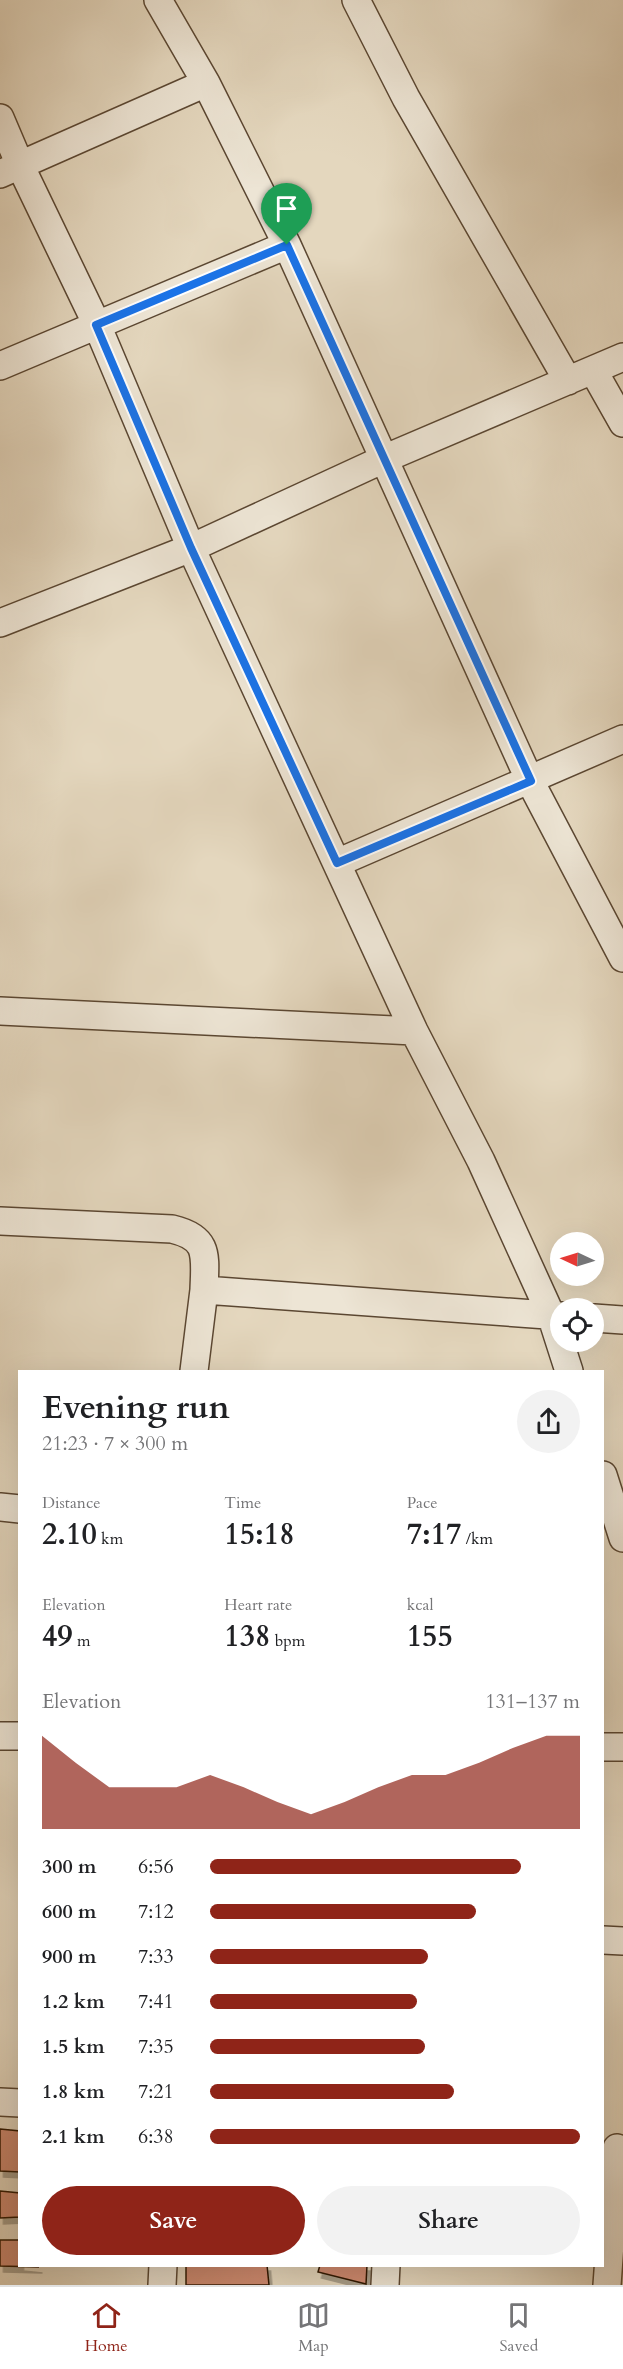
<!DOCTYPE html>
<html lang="en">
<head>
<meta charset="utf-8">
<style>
  :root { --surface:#fff; --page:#f2f2f2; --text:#202124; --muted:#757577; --line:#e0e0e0; --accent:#8f2418 }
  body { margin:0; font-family:Cardo,serif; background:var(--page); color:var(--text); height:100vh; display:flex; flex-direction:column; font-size:22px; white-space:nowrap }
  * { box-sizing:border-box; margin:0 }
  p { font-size:20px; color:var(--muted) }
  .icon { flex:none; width:33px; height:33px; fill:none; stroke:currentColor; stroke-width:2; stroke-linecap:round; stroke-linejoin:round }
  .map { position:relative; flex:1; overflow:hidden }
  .details { position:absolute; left:18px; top:1370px; width:586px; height:897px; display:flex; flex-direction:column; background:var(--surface); border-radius:0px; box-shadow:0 6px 24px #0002 }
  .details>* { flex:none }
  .needle { width:39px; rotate:274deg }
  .controls { position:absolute; left:550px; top:1232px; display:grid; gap:12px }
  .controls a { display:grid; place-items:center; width:54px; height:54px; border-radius:50%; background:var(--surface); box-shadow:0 6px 24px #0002; font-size:30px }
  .pin { position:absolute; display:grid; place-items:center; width:51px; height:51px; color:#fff; margin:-62px -26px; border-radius:50% 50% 50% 0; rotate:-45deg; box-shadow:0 0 6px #0007 }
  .pin .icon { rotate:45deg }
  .round { display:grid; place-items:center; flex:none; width:63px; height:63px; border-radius:32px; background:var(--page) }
  .head { display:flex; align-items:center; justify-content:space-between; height:102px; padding:0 24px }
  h1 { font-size:33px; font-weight:700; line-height:45px }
  .stats { display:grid; grid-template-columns:repeat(3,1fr); gap:9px; height:102px; padding:6px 24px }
  .stats div { display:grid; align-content:center }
  .stats b { font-size:30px; font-weight:700 }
  .stats small { font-size:16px; font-weight:400 }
  .stats p { font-size:16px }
  .chart { height:168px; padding:12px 24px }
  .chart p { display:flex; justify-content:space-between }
  .chart svg { width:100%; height:108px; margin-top:6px; fill:var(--accent); opacity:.7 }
  .action { display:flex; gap:12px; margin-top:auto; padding:12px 24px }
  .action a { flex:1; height:69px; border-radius:36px; background:var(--accent); color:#fff; font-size:24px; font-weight:700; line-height:69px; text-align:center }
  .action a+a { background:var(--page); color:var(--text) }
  ul { padding:0 24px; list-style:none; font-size:20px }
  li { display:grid; grid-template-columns:96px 72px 1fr; align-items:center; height:45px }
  li i { height:15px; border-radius:8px; background:var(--accent) }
  .tabs { display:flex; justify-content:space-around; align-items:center; height:84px; border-top:2px solid var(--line); background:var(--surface); font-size:16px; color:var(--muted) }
  .tabs a { display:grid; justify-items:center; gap:3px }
  .tabs .on { color:var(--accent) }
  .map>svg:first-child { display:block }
</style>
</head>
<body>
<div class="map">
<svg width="623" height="2285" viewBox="0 0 623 2285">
  <defs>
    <filter id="shadow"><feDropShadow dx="3.5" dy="6" stdDeviation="0" flood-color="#0004"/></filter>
  </defs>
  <rect width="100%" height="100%" fill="#e4d7be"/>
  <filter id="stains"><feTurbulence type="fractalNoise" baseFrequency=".00333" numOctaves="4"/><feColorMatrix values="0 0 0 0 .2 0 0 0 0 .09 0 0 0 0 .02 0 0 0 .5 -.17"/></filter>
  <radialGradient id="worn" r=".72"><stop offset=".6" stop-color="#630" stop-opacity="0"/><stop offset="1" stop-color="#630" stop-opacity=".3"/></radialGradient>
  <path fill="#ce8a71" stroke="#2d1703" stroke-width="1.5" filter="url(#shadow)" d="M0,2129l20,2v41l-20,-1z
    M0,2191l20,2v24l-20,1z
    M0,2240h20v25l19,2 -39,-1z
    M186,2265h81l2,20h-83z
    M320,2265h47l-1,19 -48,-12z"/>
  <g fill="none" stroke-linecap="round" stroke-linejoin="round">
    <g stroke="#5b4732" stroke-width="30">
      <path id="street" d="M158,0l48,83 81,162 243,536 93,177
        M356,0l50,98 162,283
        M0,118l20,47 77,160 94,223 -191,75
        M0,174l206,-91
        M0,366l287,-121
        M593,370l30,53
        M337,863l286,-124
        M0,1011l414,20
        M0,1221l172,8c38,9 33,27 32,61
        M594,1318l29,2
        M194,1371l10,-81 357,26
        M569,1371l-18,-56 -70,-154 -67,-130 -223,-483 195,-90 237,-101
        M603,1475l20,63
        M0,1507l20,2
        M0,1736h20
        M603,1747h20
        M603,1940l20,1
        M0,2102l20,1
        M162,2285l1,-20
        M385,2285l1,-20
        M607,2285l10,-137"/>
    </g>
    <use href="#street" stroke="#ede5d5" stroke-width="27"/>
  </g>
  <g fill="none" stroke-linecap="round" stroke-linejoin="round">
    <g stroke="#fff" stroke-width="12">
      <path id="route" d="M287,245l244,536 -194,82 -146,-315 -95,-223z"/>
    </g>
    <use href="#route" stroke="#1a73e8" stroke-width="8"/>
  </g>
  <rect width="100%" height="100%" filter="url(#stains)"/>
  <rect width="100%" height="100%" fill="url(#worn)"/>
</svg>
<div class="controls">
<a><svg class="needle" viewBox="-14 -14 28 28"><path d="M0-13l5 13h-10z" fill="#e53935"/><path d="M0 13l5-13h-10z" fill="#757577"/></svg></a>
<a><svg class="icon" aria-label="locate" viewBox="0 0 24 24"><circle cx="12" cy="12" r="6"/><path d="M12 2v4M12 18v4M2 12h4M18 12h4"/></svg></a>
</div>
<div class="pin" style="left:287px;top:245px;background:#1e9e55"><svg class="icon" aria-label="arrive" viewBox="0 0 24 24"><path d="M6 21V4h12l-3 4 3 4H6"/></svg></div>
<section class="details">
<div class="head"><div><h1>Evening run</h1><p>21:23 · 7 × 300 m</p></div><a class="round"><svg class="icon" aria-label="share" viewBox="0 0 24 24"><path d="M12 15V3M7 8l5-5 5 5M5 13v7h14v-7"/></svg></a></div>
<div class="stats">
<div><p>Distance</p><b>2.10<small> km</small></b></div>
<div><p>Time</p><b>15:18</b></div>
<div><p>Pace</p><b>7:17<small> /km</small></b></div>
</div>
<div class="stats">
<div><p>Elevation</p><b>49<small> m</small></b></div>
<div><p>Heart rate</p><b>138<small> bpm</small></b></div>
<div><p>kcal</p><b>155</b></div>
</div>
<div class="chart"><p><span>Elevation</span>131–137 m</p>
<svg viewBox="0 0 160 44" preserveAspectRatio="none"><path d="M0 44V6L10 17L20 27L30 27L40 27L50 22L60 27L70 33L80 38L90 33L100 27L110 22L120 22L130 17L140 11L150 6L160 6V44z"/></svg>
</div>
<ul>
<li><b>300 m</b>6:56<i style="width:84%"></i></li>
<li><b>600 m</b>7:12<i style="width:72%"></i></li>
<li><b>900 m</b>7:33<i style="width:59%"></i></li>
<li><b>1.2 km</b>7:41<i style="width:56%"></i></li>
<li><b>1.5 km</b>7:35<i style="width:58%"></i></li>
<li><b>1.8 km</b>7:21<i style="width:66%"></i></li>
<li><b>2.1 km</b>6:38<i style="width:100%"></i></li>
</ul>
<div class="action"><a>Save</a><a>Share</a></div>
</section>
</div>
<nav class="tabs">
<a class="on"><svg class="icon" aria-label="home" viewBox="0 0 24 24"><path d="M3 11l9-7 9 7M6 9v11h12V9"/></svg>Home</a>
<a><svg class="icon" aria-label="map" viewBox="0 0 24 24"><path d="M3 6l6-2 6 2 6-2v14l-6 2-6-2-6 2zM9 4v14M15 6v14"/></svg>Map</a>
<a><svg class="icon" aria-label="saved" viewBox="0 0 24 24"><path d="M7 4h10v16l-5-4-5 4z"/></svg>Saved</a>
</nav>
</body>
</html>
